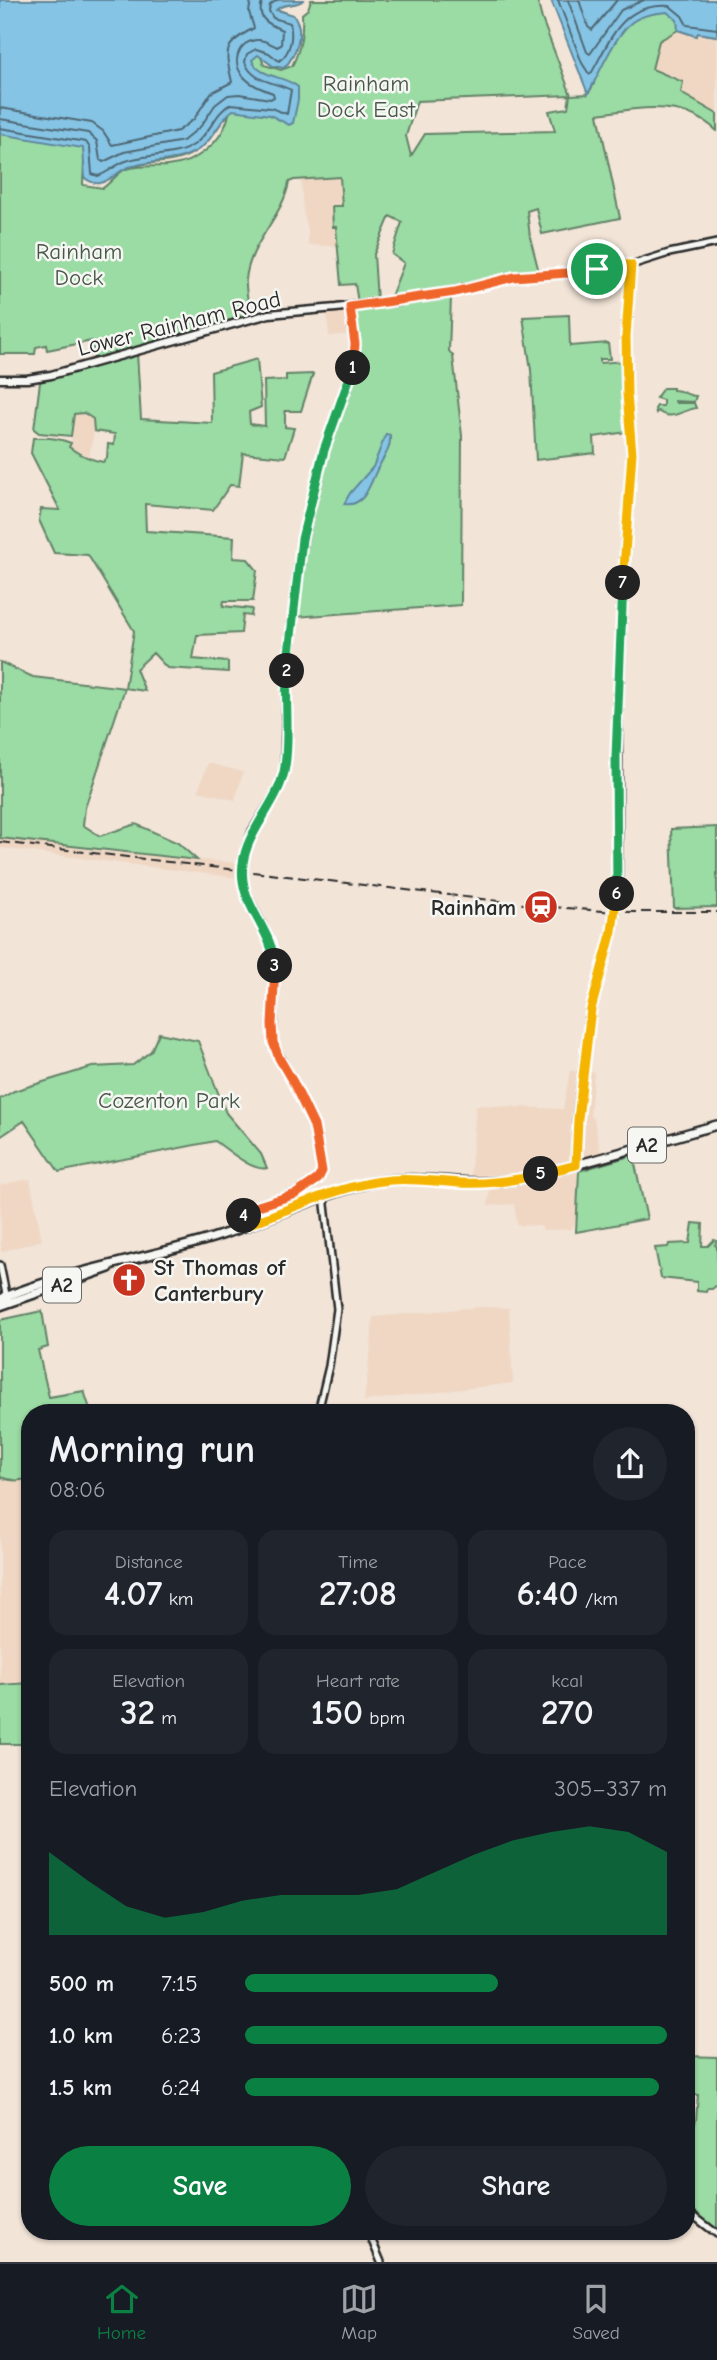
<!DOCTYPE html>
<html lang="en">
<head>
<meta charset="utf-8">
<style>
  :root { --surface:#171b24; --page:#20242c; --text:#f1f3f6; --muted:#9ea1a6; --line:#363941; --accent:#0b8043 }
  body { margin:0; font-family:"Comic Neue",sans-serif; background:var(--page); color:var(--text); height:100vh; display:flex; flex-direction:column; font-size:26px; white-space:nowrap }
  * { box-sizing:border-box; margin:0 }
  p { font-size:23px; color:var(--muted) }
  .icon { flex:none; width:38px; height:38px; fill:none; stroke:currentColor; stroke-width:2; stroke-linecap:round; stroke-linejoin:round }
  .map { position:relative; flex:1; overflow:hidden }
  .side { position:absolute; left:21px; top:1404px; width:674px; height:836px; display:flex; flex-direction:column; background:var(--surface); border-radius:28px; box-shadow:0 2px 5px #0004 }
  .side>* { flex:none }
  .pin { position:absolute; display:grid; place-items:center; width:60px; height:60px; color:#fff; margin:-30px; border:4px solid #fff; border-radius:50%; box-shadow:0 2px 7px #0007 }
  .km { position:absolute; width:35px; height:35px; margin:-18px; border-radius:50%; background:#222; color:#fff; font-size:19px; line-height:35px; text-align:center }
  .round { display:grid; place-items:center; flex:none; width:74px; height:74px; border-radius:37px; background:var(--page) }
  .head { display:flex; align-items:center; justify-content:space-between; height:119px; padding:0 28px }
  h1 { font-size:38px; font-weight:700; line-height:52px }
  .metrics { display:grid; grid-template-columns:repeat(3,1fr); gap:10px; height:119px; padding:7px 28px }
  .metrics div { display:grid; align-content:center; border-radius:18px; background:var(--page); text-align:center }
  .metrics b { font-size:35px; font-weight:700 }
  .metrics small { font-size:19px; font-weight:400 }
  .metrics p { font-size:19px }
  .chart { height:196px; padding:14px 28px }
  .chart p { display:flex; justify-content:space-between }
  .chart svg { width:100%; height:126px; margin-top:7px; fill:var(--accent); opacity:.7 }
  .cta { display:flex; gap:14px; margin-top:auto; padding:14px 28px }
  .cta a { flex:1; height:80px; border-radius:42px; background:var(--accent); color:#fff; font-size:28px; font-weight:700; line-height:80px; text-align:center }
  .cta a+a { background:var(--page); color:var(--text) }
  ul { padding:0 28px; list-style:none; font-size:23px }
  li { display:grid; grid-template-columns:112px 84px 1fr; align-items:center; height:52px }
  li i { height:18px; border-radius:9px; background:var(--accent) }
  .tabs { display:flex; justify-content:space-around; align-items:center; height:98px; border-top:2px solid var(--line); background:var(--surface); font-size:19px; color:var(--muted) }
  .tabs a { display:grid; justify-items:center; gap:4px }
  .tabs .current { color:var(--accent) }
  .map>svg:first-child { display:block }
</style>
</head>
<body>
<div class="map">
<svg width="717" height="2262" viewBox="0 0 717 2262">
  <rect width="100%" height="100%" fill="#f2e4d7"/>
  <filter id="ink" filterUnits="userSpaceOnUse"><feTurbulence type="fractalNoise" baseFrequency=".0143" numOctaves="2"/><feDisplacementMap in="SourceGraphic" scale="14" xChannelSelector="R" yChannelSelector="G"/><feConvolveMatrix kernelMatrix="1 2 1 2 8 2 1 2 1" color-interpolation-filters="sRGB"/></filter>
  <g filter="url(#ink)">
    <path fill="#efd7c4" d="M678,30l18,6 1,-4 20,4v78l-36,-22 -29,-23 7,-28z
      M340,177l2,29 -10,1 4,20 1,19 -29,-1v-16l-5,-18 -2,-31z
      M344,311l4,4 3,19 -22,2 -2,-24z
      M74,414l13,1 6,4 1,12 -5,25 -21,-9 3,-4z
      M208,763l35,9 -8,28 -37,-9z
      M0,838l108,14 131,11v15l-239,-30z
      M570,1071l24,1 -4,43 4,4 7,37 -24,7v52l-5,14 -30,1 -1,-4 -24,-1 -3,-21 -26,2 2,-21 -20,-3 6,-77 87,4z
      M30,1179l12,61 -41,12 -1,-67z
      M481,1307l28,1 4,75 -149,18 7,-54 2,-30z
      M0,1477l7,3h17l6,-2v266h-30z"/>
    <path fill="#9bdba4" stroke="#638368" stroke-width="2" fill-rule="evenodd" d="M0,0l136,42 167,-42c-8,7 -20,3 -27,9l17,6c13,15 3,40 -9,53l-11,-2 -12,-9 3,8 17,5 11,-4c9,-18 11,-33 10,-52l6,-5 3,-9h226l5,19 29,76 17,-1 6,-10 -29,-55 152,-29v36l-19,-3 -2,3 -18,-6 -19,11 -7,28 31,13 -2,11 36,21v17c-34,-32 -77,-23 -119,-17l22,104 -78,16 -6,-26 -9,3 3,26 9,35 -22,1 -55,13 -72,13 14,-36 -12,-9 10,-32 -12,-6 -16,38 3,47 -19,2 -3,-19 -14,1 -5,-58h-3l-1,-21h10l-2,-29 -46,3 -5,2c-6,35 -40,61 -43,98 -1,10 3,23 4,33l-43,16 -113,30 -2,-18 -45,9 -1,-5 -10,2 -1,7h-35zM570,95l-2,13 -19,3 6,20 -130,3 -14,22 -5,-20 11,-35zM229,114c-6,28 -33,50 -62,52 -12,1 -32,-1 -43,4 -7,4 -14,13 -21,18l-20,-3 1,-23 1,16c17,13 29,-6 44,-11 21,-6 45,-2 64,-14 21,-13 22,-25 36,-39z
      M451,298l-2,53 4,5 9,80 -1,169 -166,12c5,-52 12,-104 27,-153 9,-27 26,-60 31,-86 5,-23 0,-45 3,-68 16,-4 28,-2 45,-4v-2z
      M569,315l1,31 38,-3 2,16h-10v4l25,-2 2,71 -33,5 1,16 -59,7 -5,-90 -8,-53z
      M137,353l4,66 71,4 -1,-51 46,-13 4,48 -12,5 1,12 15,2 -1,-45 22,-1v-5l27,-1 -12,37h-16v16l9,1 -9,29 -42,-4 -4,33 -9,-1 -17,25 -68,-6 1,27 88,6 -1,21 15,1 9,11 -4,31h-29l-1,5 29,3 -1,7 -8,-1 -2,18 -44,2 -4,24 35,3v10l-61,-4 -14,-15 -17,16 9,22 -20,-3 -40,120 -2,17 17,11 36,-12 42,19 19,17 -197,-22v-176l33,15 92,11 9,-57 -46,-76 -34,-2 -15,-33 2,-11 19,1 -29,-57 2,-15c13,-1 26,0 38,5l-2,4c9,7 23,13 34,15l4,-4 1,-14 6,1 1,-11 -21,-3 -1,-12 -9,-6 -10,1 -3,22 -32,-3 -5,-4 6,-47z
      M663,388h10v2c10,0 14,6 23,6l-2,6 -19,-1 1,2h18l2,5c-14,2 -25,14 -38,3l-2,2 -1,-4 2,-3h6v-6l-7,-2z
      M717,827v80l-43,1 -3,-79z
      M159,1033l39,8 28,72 35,41 6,14c-14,4 -39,-18 -52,-27l-156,31 -35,-51 -24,16v-38l14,-8 78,-24 41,-2 18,-14z
      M633,1155l14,64 -71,13 3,-61z
      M693,1223l10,1 -1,22h6l6,-6 3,1 -2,4 2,1v39l-5,4h-5l-1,3 -9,-1v-9l-36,-4 -6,-30 13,-1 1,-3 21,-1z
      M42,1311l6,36 -10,3 11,47 35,-6 7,21h-61v66c-11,4 -20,3 -30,-1v-157z
      M30,1683v61h-30v-59z
      M686,2056l31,1v172l-31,-22v-53l10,-34 2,-25h-12z"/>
    <path fill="#85c4e5" stroke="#61879b" stroke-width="2" d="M0,0h303c-8,7 -19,2 -27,10l17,5c13,15 3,40 -9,53l-11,-2 -15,-11 -6,5c7,18 32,15 46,27v13l-5,23 -4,2 -19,-10 -37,-5c-12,8 -18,26 -31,37 -22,17 -48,12 -73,20 -10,3 -18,14 -29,16 -6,1 -10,-1 -15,-5l-2,-30 -83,-14z
      M551,0h166v36l-19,-3 -2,3 -18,-6 -1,-10 -10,-8c-11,1 -27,3 -36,11 -16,12 -33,53 -43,71z
      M386,434l4,1c1,14 -5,20 -11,31 -9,15 -12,41 -35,38l6,-11 23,-26z"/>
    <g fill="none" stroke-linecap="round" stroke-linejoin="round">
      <path stroke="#4f6875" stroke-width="2" d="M558,0l24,63 7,11 3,-2c20,-35 30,-69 78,-66l12,10 5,9 30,4
        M568,0l19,52 3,2 31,-44 23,-10
        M579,0l9,27 4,3 25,-30
        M0,108l92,15 11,8 9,14 66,-14 16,-12 17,-26 21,-11c-7,-31 -10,-37 22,-54l-5,-16 2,-12
        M0,119l88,14 9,8 3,19 3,2 21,-10 59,-11 18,-15 14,-21 13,-10 11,-1 31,5 4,-2 -1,-4c-11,-4 -22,-8 -29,-16 -13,-13 -7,-35 12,-37 8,-1 15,4 21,7l4,-2 1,-15c-14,-6 -27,-12 -19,-30
        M0,128l86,14 4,6 2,26 6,2c10,-3 18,-12 28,-15 23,-8 49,-3 69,-17 16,-12 21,-33 36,-40l40,4 16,6 4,-24c-16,-8 -39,-8 -46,-28l2,-8 9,-5 13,4 10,8c12,-8 14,-25 11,-38l-17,-5 -4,-7 1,-6 7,-5"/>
      <g stroke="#2b2b2b" stroke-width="10">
        <path id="tertiary" d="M631,265l38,-12 48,-10
          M247,1225l-3,-10 2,-5 50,-17 22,-14 4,-8 -8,-45 -41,-84 2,-84 -13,-34 -14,-27 -5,-15v-16l3,-19 6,-16 25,-40 7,-18 2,-87 12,-122 26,-114 29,-82 1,-24 -4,-37
          M0,1265l7,34
          M318,1412l11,-46 8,-57 -13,-113
          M686,2210l31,24
          M368,2231l13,31"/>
      </g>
      <g stroke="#2b2b2b" stroke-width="11">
        <path id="secondary" d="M0,379h27l24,-4 218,-61 67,-6 102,-13 77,-18 67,-5 32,-8 17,1 -5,71 1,58 5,59 -8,111 -6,150v174l-6,43 -21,78 -14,110 -1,46"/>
      </g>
      <g stroke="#2b2b2b" stroke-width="12">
        <path id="primary" d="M0,1299c68,-28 139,-39 209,-60 56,-17 108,-44 166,-57 44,-9 88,4 132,-1 19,-2 38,-8 57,-13 51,-13 102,-29 153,-43
          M0,1306l109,-38"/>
      </g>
      <use href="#tertiary" stroke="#f6f6f2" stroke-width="5"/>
      <use href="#secondary" stroke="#f6f6f2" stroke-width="6"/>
      <use href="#primary" stroke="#f6f6f2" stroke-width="7"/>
      <path stroke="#2b2b2b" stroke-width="2" stroke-dasharray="10 5" stroke-linecap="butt" d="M0,842l541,64 74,6h102"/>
    </g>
  </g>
  <g fill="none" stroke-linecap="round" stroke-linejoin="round" filter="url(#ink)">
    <g stroke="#fff" stroke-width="14">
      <path id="split-1" d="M353,368l2,-24 -5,-37 105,-15 59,-15 66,-5 17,-3"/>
    </g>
    <g stroke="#fff" stroke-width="14">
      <path id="split-2" d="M287,671l15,-132 22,-89 29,-82"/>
    </g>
    <g stroke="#fff" stroke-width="14">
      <path id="split-3" d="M275,966c-2,-32 -28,-55 -32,-85 -6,-43 32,-70 41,-109 6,-29 1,-70 3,-101"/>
    </g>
    <g stroke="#fff" stroke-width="14">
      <path id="split-4" d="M244,1216l2,-6 50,-16 22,-15 4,-8 -8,-45 -21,-44 -14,-24 -6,-16 -1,-18 3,-58"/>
    </g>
    <g stroke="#fff" stroke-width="14">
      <path id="split-5" d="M244,1216l3,9c47,-17 95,-41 144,-45 24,-2 46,2 70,3 27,1 54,-2 80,-9"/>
    </g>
    <g stroke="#fff" stroke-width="14">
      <path id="split-6" d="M541,1174l35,-9 2,-46 13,-110 21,-78 5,-37"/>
    </g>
    <g stroke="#fff" stroke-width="14">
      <path id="split-7" d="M617,894l-1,-137 7,-174"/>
    </g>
    <g stroke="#fff" stroke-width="14">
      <path id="split-8" d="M597,269l17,-5 17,1 -5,71 1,58 5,59 -9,130"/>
    </g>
    <use href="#split-1" stroke="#f0652b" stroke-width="9"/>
    <use href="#split-2" stroke="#22a559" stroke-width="9"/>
    <use href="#split-3" stroke="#22a559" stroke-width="9"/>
    <use href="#split-4" stroke="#f0652b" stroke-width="9"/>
    <use href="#split-5" stroke="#f5b400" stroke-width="9"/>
    <use href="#split-6" stroke="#f5b400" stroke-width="9"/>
    <use href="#split-7" stroke="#22a559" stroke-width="9"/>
    <use href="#split-8" stroke="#f5b400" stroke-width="9"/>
  </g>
  <defs>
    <g id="station-disc" transform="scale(1.75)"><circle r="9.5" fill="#c8321e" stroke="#f6f6f2"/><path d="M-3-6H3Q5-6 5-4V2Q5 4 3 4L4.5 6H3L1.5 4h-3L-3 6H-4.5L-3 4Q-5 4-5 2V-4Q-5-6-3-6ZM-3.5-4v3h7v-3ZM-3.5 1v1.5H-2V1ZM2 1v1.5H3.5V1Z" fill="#fff"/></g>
    <g id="church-disc" transform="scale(1.75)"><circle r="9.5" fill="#c8321e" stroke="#f6f6f2"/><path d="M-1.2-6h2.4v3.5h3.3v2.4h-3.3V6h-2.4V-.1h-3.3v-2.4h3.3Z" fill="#fff"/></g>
  </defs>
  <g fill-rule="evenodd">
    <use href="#station-disc" x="541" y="907"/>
    <use href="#church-disc" x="129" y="1280"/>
  </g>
  <g text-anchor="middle" stroke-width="5" stroke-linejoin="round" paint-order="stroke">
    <g fill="#f6f6f2" stroke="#686867" stroke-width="2">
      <rect x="628" y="1127.5" width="38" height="35" rx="5"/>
      <rect x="43" y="1267.5" width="38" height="35" rx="5"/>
    </g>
    <g font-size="21" font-weight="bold" fill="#2b2b2b">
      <text x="647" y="1152">A2</text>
      <text x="62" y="1292">A2</text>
    </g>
    <g font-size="23" fill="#475749" stroke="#f6f6f2">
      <text x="366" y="91">Rainham<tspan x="366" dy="26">Dock East</tspan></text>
      <text x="79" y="259">Rainham<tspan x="79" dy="26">Dock</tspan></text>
      <text x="169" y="1108">Cozenton Park</text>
    </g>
    <g font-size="23" fill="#2b2b2b" stroke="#f6f6f2">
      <text transform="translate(179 323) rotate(-14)" y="8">Lower Rainham Road</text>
    </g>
    <g font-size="23" font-weight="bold" fill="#2b2b2b" stroke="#f6f6f2" text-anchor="end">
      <text x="516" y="915">Rainham</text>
      <text x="154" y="1275" text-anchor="start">St Thomas of<tspan x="154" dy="26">Canterbury</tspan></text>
    </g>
  </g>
</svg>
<div class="pin" style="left:597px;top:269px;background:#1e9e55"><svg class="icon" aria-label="arrive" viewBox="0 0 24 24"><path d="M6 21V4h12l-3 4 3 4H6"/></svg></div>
<b class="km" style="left:353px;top:368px">1</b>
<b class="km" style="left:287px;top:671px">2</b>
<b class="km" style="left:275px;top:966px">3</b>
<b class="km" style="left:244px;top:1216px">4</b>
<b class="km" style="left:541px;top:1174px">5</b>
<b class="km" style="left:617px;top:894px">6</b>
<b class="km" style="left:623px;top:583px">7</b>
<section class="side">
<div class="head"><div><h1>Morning run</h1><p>08:06</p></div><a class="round"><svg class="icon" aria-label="share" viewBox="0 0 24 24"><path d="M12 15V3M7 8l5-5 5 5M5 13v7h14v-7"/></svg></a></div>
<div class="metrics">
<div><p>Distance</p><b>4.07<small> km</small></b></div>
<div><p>Time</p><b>27:08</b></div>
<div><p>Pace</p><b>6:40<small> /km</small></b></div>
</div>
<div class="metrics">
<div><p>Elevation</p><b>32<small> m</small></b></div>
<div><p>Heart rate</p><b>150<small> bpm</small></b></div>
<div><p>kcal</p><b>270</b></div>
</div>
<div class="chart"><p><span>Elevation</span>305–337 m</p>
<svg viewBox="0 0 160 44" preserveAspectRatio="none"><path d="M0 44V15L10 25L20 34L30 38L40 36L50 32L60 30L70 30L80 30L90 28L100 22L110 16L120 11L130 8L140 6L150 8L160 15V44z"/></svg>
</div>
<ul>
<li><b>500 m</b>7:15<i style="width:60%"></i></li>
<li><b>1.0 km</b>6:23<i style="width:100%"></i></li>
<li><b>1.5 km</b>6:24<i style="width:98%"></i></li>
</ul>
<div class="cta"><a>Save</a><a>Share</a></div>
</section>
</div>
<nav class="tabs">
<a class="current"><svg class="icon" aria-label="home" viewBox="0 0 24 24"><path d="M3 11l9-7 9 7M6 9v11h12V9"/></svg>Home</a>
<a><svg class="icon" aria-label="map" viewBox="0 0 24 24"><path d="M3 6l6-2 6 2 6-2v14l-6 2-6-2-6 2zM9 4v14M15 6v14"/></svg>Map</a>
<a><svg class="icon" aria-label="saved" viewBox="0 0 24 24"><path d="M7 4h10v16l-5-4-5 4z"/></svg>Saved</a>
</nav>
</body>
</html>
